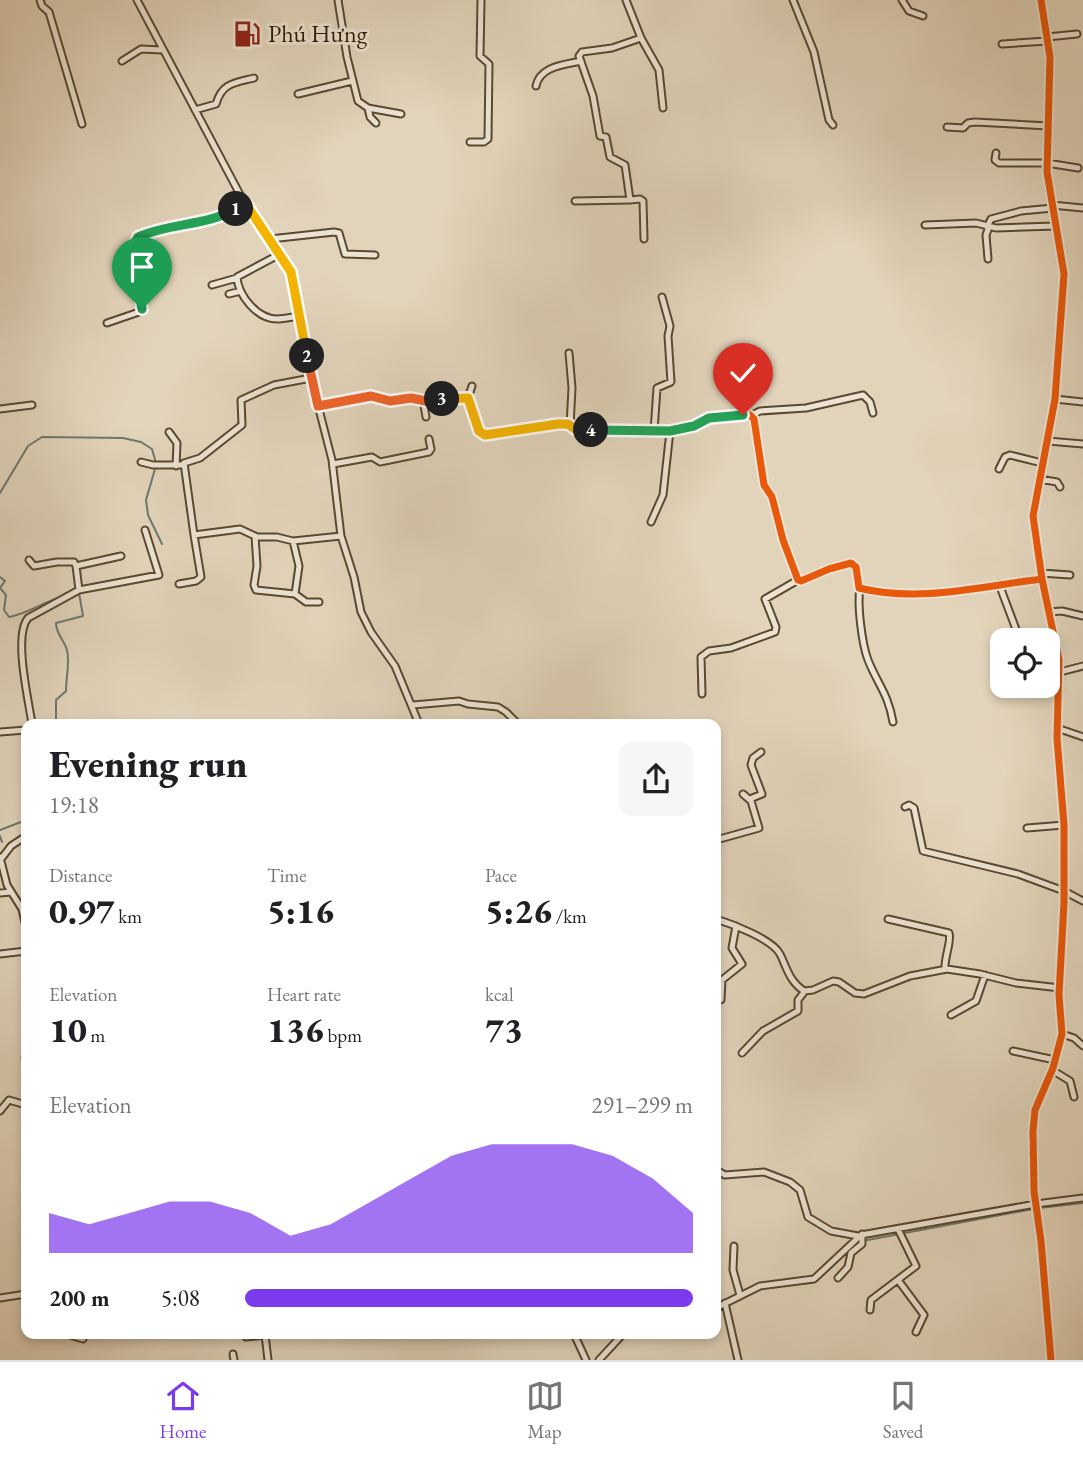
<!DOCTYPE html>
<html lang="en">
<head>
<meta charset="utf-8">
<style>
  :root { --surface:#fff; --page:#f6f6f6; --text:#202124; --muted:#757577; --line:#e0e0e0; --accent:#7c3aed }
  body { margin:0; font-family:"EB Garamond",serif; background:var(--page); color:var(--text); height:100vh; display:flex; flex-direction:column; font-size:26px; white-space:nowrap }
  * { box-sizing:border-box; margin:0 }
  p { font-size:23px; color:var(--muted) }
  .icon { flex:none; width:38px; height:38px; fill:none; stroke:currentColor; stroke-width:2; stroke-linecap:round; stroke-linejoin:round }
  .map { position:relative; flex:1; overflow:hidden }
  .panel { position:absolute; left:21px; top:719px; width:700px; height:620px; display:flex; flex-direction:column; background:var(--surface); border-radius:14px; box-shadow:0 4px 10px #0003 }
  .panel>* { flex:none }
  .fabs { position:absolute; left:990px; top:628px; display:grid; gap:14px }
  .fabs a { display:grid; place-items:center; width:70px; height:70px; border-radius:14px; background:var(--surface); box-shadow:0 4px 10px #0003; font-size:35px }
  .pin { position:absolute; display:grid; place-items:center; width:60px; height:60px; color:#fff; margin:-72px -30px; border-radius:50% 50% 50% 0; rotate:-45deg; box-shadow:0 0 7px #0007 }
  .pin .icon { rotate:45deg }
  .km { position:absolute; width:35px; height:35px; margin:-18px; border-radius:50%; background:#222; color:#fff; font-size:19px; line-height:35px; text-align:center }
  .round { display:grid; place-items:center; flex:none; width:74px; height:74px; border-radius:14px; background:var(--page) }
  .overview { display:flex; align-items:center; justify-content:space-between; height:119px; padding:0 28px }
  h1 { font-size:38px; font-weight:800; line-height:52px }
  .stats { display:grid; grid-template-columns:repeat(3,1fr); gap:10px; height:119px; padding:7px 28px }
  .stats div { display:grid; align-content:center }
  .stats b { font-size:35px; font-weight:800 }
  .stats small { font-size:19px; font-weight:400 }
  .stats p { font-size:19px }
  .chart { height:196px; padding:14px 28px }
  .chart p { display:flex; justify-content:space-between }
  .chart svg { width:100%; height:126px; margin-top:7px; fill:var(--accent); opacity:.7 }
  ul { padding:0 28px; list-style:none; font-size:23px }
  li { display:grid; grid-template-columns:112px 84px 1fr; align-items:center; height:52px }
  li i { height:18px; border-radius:9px; background:var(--accent) }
  .menu { display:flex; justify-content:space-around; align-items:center; height:98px; border-top:2px solid var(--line); background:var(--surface); font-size:19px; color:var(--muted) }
  .menu a { display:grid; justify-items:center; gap:4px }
  .menu .on { color:var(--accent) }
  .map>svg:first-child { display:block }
</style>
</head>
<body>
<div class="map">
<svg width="1083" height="1360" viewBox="0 0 1083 1360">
  <rect width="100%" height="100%" fill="#e2d4bb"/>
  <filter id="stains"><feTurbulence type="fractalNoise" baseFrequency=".00286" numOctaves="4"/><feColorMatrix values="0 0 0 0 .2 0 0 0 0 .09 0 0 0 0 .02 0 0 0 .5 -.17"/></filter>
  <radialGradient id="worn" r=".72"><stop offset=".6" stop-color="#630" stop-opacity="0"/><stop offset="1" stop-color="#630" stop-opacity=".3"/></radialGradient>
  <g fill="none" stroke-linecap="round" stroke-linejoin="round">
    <path stroke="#6b796f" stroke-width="2" d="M155,469l-9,31 2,15 14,29
      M0,493l28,-47 14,-9 81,1 18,4 11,7 4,14
      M0,577l5,4 -5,7 6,7 -2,15 5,7c19,-3 34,-15 52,-20
      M56,724v-24l10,-9c0,-13 4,-29 1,-41 -3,-10 -11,-16 -11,-27l27,-7 -4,-23h-2
      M0,830l26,-10
      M0,836l2,6
      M1039,1208l44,-5
      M857,1242l176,-33
      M819,1278l29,-27
      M758,1289l56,-7
      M608,1354l16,-16 21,-4"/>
    <g stroke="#594930" stroke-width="9">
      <path id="street" d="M40,0l2,6 7,6 33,112
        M137,0l108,204 46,68 20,106 21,82 9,76 13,41 7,35 10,20 24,34 24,58
        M338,0l9,57 11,44 10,7 33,6
        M626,0l15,38 -29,10 -30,4 -3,4 14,40 7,40 6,1 4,20 15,8 5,35 10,-1 3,2 1,38
        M793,0l21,52 15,68 4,5
        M902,0l7,11 14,5
        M1041,0l9,57 -3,115 17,102 -9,125 -22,117 9,63 17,81 -2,78 7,87v77l-5,93 3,39 -9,34 -18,42 -2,21 1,60 7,50 10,119
        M1047,37l30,-3
        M641,38l18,32 4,38
        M1002,44l45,-3
        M122,61l19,-12 21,1
        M536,86c4,-20 28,-21 45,-25
        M298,94l54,-13
        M368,108l2,9 6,6
        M195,110l21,-6c6,-21 18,-21 38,-26
        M947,127l16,1 5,-5 7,-1 73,4
        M470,142h14l4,-3 1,-75 -9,-8 1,-56
        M996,153l-1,7 4,3h48l31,5
        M575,201l55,-1
        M1052,205l31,3
        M925,225l51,-2 20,5 59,-2
        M987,227l4,-8 30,-8 32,-3
        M270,239l64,-7 5,1 6,21 30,1
        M280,254l-43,23c1,18 20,42 40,42 7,0 15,-2 23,-3
        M988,259l-2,-24 3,-8
        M212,285l25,-7
        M229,294l12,-3
        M107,323l35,-12 -3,-21 1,-11 -7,-32 5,-10 88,-22 19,-11
        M569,353l3,35 -2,38
        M311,378l-37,7 -33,15 1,25 -42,33 -16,5 10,72 46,-6 17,8h20l16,4 48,-5
        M468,398l4,-12
        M1055,399l28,3
        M423,400l3,17
        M318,406l53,-10 21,5 19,-3 15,3 40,-4 4,4 9,30 6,4 78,-12 16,6 91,2 24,-5 15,-8 41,-3 4,4 10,66 8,12 11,43 15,40 3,1 28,-12 22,-6 5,4 3,21c61,15 123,-2 183,-9
        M0,409l32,-4
        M752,415l8,-4 46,-3 57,-13 7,7 3,11
        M654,431l3,-43 14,-6 -3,-46 2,-10 -8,-29
        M169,432l8,11 -1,23
        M1048,441l35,3
        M141,462l12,3h30
        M333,464l39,-7 8,5 49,-10 2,-3 -2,-10
        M999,469l6,-12 5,-2 32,8
        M1039,479l18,3 3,5
        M651,522l12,-27 7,-64
        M255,536l2,30 -3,19 2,5 39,4 11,8h13
        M293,541l6,25 -4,28
        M29,560l5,6 23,-4h17l2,4 3,24 -51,28c-15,18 1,84 4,106
        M76,566l45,-10
        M1041,573l29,2
        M179,584l17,-3 5,-4 -7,-42
        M999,584l21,56
        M860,588c-3,17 2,56 8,72 10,25 20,33 25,62
        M79,590l80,-15 -14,-45
        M1049,612l13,-1 21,5
        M1060,672l23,-6
        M702,694l-1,-37 8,-6 22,-3 44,-16 1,-5 -11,-28 33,-19
        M413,705l46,-4 9,3 30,3 8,5 12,12
        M1057,728l26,9
        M0,732l26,-2
        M750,799l12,-5 -11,-29 2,-7 8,-6
        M905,807l4,-2 5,3 9,43 95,23 46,17 19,10
        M1027,828l37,-3
        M716,840l43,-12 -8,-27 -8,-7
        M0,857l7,28 15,24 4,18
        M1,859l10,-13 15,-10
        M0,893l11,-1
        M716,919c16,5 56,20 64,35 7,14 9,27 24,37l9,-1 20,-9 6,1 16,11 9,1 46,-18 37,-7 33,5 36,9 44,5
        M888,919l61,14c3,7 -5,25 -4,36
        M0,954l26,-3
        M721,1000l1,-20 20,-16 -10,-16 4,-22
        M951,1015l25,-14 9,-26
        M1062,1034l12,4 9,8
        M1013,1051l42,9
        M742,1053l21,-22 35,-20v-11l7,-9
        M25,1058l1,-2
        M1052,1070l18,11 4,16
        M0,1111l9,-11 17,5
        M716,1170l9,5 39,-3 26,10 10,8 8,27 23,14 27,5
        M734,1246l-1,24 7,25
        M838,1278l10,-11 3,-14 11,-9v-10
        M898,1280l26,35 -8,17
        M0,1298l26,-4
        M725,1303l13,57
        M716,1308l44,-22 54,-7 47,-44 175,-31 47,-6
        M870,1310l1,-10 45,-34 -18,-37
        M67,1334l16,5
        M245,1334l1,3 27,-3
        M574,1334l12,26
        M265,1335l3,25
        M233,1354l1,6
        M599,1360l24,-26"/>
    </g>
    <use href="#street" stroke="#ece3d3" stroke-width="5"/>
    <g stroke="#ece3d3" stroke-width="11">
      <path id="cycleway" d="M1041,0l9,57 -3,115 17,102 -9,125 -22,117 9,63 17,81 -2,78 7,87v77l-5,93 3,39 -9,34 -18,42 -2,21 1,60 7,50 10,119
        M318,406l53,-10 21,5 19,-3 15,3 40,-4 4,4 9,30 6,4 78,-12 16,6 91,2 24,-5 15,-8 41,-3 4,4 10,66 8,12 11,43 15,40 3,1 28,-12 22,-6 5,4 3,21c61,15 123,-2 183,-9"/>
    </g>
    <use href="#cycleway" stroke="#e8590c" stroke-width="7"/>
  </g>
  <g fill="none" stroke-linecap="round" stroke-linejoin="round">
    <g stroke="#fff" stroke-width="14">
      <path id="split-1" d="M142,309l-3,-19 1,-11 -7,-32 5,-10c31,-14 68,-11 98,-28"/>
    </g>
    <g stroke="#fff" stroke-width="14">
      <path id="split-2" d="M236,209l10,-5 45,68 16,84"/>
    </g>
    <g stroke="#fff" stroke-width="14">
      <path id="split-3" d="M307,356l11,50 53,-10 19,5 21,-3 15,3 16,-2"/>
    </g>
    <g stroke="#fff" stroke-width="14">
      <path id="split-4" d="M442,399l26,-1 11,33 6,4 73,-11h10l7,5 16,1"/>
    </g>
    <g stroke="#fff" stroke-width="14">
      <path id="split-5" d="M591,430l79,1 24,-5 15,-8 34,-3"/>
    </g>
    <use href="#split-1" stroke="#22a559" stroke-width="9"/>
    <use href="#split-2" stroke="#f5b400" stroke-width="9"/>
    <use href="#split-3" stroke="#f0652b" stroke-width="9"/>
    <use href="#split-4" stroke="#f5b400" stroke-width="9"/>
    <use href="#split-5" stroke="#22a559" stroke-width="9"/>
  </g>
  <defs>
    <g id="fuel-bare" transform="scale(2.1)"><path d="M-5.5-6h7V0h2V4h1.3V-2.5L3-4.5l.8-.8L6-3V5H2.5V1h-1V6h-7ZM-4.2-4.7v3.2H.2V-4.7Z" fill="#8f2418" stroke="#ece3d3" stroke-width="2.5" paint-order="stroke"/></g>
  </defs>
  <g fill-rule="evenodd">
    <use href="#fuel-bare" x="247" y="34"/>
  </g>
  <g text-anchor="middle" stroke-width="6" stroke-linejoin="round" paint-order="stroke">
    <g font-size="24" fill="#2b1b02" stroke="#ece3d3" text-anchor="start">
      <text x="268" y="42">Phú Hưng</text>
    </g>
  </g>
  <rect width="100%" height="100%" filter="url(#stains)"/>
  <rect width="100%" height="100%" fill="url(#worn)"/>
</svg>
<div class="fabs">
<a><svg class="icon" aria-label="locate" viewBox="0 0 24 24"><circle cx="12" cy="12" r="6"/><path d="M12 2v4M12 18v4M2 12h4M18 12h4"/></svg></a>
</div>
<div class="pin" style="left:142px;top:309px;background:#1e9e55"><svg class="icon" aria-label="arrive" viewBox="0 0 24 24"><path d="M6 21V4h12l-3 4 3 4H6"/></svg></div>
<div class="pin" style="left:743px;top:415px;background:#d93025"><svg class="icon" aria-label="check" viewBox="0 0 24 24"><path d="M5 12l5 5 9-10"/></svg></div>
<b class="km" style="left:236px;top:209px">1</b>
<b class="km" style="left:307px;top:356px">2</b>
<b class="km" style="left:442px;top:399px">3</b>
<b class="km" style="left:591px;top:430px">4</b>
<section class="panel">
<div class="overview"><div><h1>Evening run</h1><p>19:18</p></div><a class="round"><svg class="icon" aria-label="share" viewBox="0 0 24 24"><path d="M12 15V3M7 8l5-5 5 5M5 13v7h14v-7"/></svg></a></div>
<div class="stats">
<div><p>Distance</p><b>0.97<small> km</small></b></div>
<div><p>Time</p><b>5:16</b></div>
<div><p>Pace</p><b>5:26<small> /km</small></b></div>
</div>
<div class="stats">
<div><p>Elevation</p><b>10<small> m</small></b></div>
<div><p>Heart rate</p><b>136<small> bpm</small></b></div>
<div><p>kcal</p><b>73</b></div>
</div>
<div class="chart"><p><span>Elevation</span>291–299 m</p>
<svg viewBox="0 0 160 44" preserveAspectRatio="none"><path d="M0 44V30L10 34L20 30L30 26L40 26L50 30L60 38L70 34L80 26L90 18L100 10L110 6L120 6L130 6L140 10L150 18L160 30V44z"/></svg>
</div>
<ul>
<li><b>200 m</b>5:08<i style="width:100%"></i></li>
</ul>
</section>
</div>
<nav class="menu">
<a class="on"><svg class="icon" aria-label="home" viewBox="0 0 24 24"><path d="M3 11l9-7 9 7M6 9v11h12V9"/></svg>Home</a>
<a><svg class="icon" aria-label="map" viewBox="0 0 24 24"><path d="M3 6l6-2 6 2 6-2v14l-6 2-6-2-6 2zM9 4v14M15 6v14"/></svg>Map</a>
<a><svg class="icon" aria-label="saved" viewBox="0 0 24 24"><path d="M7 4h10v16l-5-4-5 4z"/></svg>Saved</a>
</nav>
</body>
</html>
